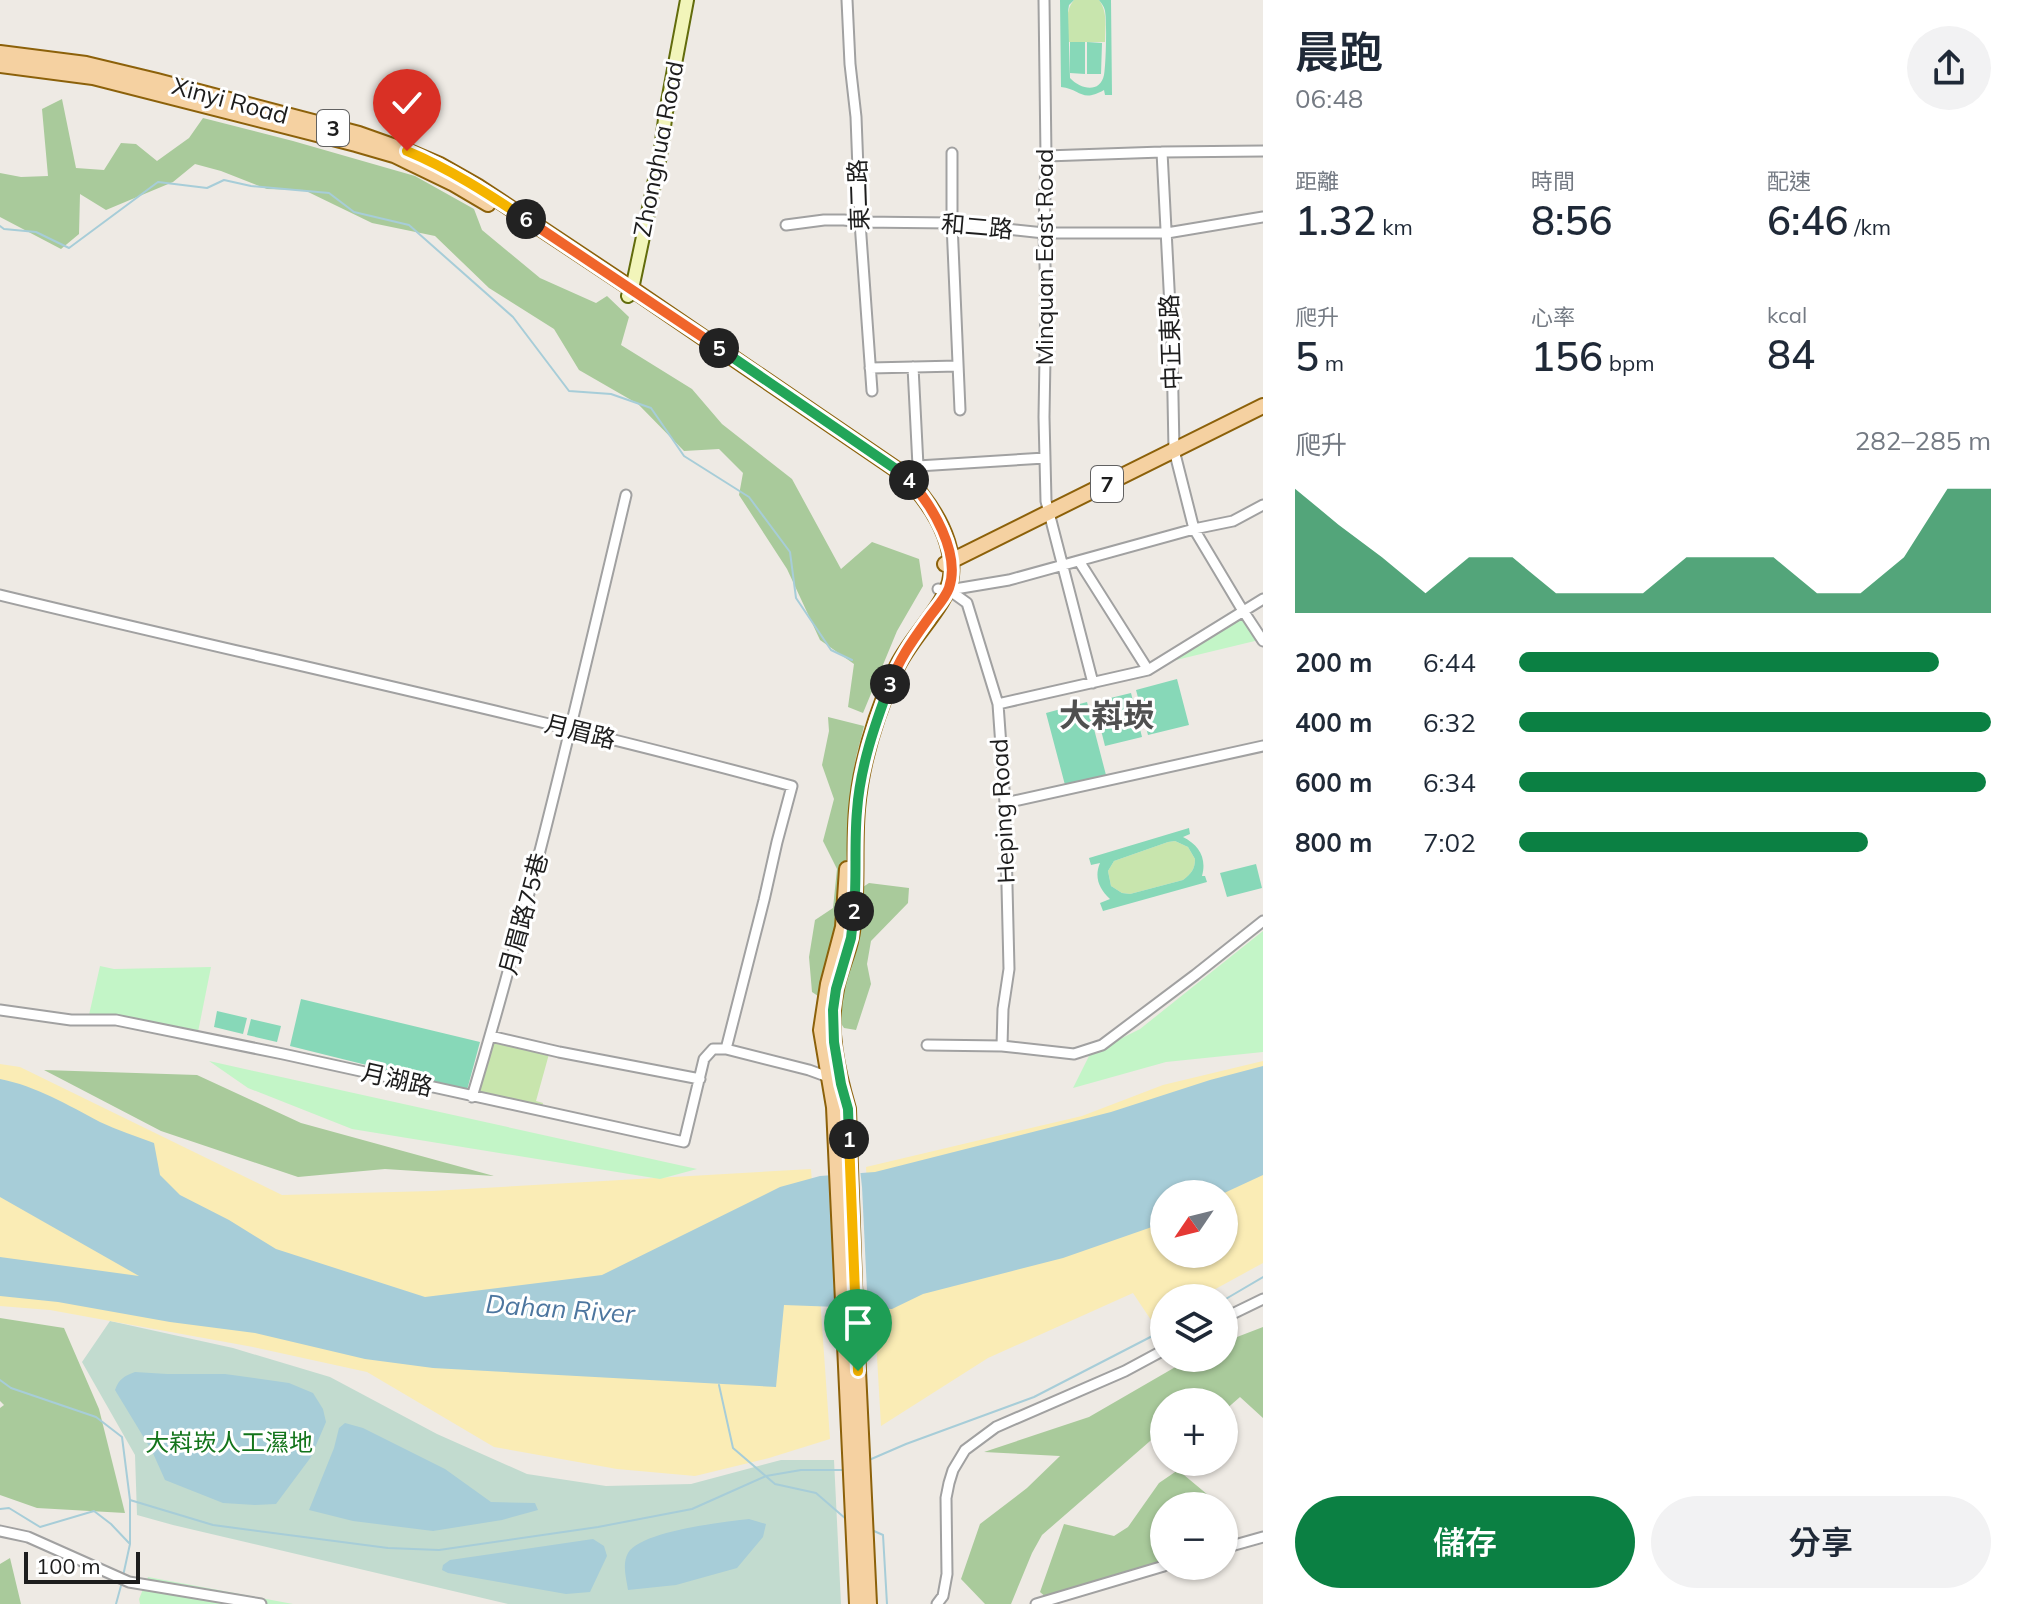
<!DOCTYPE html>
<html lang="zh-TW">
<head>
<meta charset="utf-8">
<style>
  :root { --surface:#fff; --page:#f2f2f3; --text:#1f2937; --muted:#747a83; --accent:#0b8043 }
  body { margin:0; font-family:Mulish,"Noto Sans TC",sans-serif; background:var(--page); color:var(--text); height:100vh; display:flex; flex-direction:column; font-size:30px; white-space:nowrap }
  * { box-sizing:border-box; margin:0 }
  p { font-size:26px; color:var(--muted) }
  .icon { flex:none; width:44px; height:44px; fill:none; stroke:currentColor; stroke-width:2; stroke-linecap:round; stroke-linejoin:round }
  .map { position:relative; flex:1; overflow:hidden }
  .panel { display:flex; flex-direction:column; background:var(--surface); width:760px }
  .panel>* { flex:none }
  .needle { width:52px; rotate:235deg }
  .tools { position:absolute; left:1150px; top:1180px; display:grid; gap:16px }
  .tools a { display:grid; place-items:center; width:88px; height:88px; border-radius:50%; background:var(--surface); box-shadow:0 2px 6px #0004; font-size:40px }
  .scale { position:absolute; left:24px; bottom:20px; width:116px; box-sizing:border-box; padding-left:8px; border:4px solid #1d1d1d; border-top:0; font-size:22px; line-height:28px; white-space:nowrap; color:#1d1d1d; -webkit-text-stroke:6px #fff; paint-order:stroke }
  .pin { position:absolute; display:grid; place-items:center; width:68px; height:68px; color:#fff; margin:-82px -34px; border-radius:50% 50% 50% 0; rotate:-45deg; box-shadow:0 0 8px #0007 }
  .pin .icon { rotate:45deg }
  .km { position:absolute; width:40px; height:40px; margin:-20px; border-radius:50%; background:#222; color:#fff; font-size:22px; line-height:40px; text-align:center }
  .round { display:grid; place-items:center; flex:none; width:84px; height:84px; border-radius:42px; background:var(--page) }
  .overview { display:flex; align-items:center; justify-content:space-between; height:136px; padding:0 32px }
  h1 { font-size:44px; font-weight:600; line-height:60px }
  .metrics { display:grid; grid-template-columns:repeat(3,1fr); gap:12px; height:136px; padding:8px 32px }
  .metrics div { display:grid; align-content:center }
  .metrics b { font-size:40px; font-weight:600 }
  .metrics small { font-size:22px; font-weight:400 }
  .metrics p { font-size:22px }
  .chart { height:224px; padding:16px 32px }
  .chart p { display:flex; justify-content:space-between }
  .chart svg { width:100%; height:144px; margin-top:8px; fill:var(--accent); opacity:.7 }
  .button { display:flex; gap:16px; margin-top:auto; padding:16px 32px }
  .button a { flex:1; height:92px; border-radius:48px; background:var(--accent); color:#fff; font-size:32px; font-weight:600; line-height:92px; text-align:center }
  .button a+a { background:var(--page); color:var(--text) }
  ul { padding:0 32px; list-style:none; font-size:26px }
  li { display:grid; grid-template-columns:128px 96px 1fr; align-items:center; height:60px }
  li i { height:20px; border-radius:10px; background:var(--accent) }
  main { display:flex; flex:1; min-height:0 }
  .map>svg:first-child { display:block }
</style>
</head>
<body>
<main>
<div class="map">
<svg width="1263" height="1604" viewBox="0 0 1263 1604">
  <rect width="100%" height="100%" fill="#eeeae4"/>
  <path fill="#c8e5ad" d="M1074,0h25c9,12 6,28 6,42h-37c0,-13 -4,-31 6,-42z
    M1175,841l13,6 7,12c0,10 -4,15 -12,21l-53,14 -8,-1 -11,-7 -3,-15 6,-10 54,-19z
    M487,1042l62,12 -13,47 7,2 -2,7 -68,-14z"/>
  <path fill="#a9ca9b" d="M62,99l14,69 28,2 17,-27 15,1 21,17 32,-23 14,-20 90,23 122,35 59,33 8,21 58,48 56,25 11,-7 22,21 -8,28 71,44 30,35 70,55 49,90 31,-27 47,17 4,27 -26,45 -34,82 -15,-6 6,-43 -34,-24 -33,-71 -48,-74 4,-22 -24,-24 -35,2 -46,-47 -59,-34 -25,-41 -65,-41 -54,-52 -63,-13 -68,-33 -37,-1 -46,-18 -26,-7 -22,18 -67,28 -26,-16 -1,40 -18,15 -61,-32v-44l21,4 27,-1 -6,-67z
    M828,717l36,9c-3,14 -8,28 -10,42 -11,75 -2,158 -36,228l-6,-4 -3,-35 6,-37 18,-12 4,-39 -14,-28 11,-42 -12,-34 7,-34z
    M869,883l40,5 -1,15 -37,38 -4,23 4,20 -15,46 -12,-2 -6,-9 22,-130z
    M44,1070l153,5 104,48 193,53 -109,-7 -87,8 -137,-46z
    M0,1318l64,10 35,81 26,104 -88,-5 -37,-13v-87l4,-3 -4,-4z
    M1263,1327v91l-23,-21 -16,14v-9h-60v32l-7,1 -115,100 -10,18 -21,51h-26l-24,-25 19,-55 47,-36 33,-32 -76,-4 105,-35 102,-59h33v-16z
    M1178,1470l30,25 4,11h-48v60h17l-58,15 -66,23h-3l-14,-12 24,-68 50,12 14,-9 31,-44z
    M10,1558l11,46h-21v-40z"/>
  <path fill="#c2dbcf" d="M110,1321l123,27 97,29 107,57 90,40 79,12 85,-2 90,-24h53l7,144h-333l-335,-79 -36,-10 -2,-60 -53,-93z"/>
  <path fill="#faecb5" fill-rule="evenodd" d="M1263,1061v202l-64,35h-35v19l-11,6 -20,-30 -145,65 -107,68 -15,-259 216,-51 81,-31zM1164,1194h60v60h-60z
    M0,1064l20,3 262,128 150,-4 379,-22 19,270 -61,19 -74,18 -78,-7 -123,-22 -127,-75 -114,-25 -203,-37 -50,-4z"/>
  <path fill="#c3f5c7" d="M1245,614l14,26 -87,21z
    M1263,931v121l-97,10 -93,26 17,-34 50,-25z
    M100,966l14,3 97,-2 -13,65 -109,-17z
    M209,1061l488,108 -37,10 -308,-50 -104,-41z
    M148,1577l145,27h-153l-1,-5z"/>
  <path fill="#87d8b8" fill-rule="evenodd" d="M1060,0h14l-5,5 -1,6 2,67c10,11 30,16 34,-3 2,-11 3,-54 1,-64 -1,-5 -3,-7 -6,-11h12l1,95h-7l-1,-5c-23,13 -23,-1 -43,-3z
    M1070,42h15v32l-15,-1z
    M1087,42l15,1 -1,31h-14z
    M1177,679l12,46 -41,10 -12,-45z
    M1131,693l11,44 -37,9 -11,-44z
    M1087,702l19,73 -41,10 -19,-72z
    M1189,828l1,6 -7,3c16,8 24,21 19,39h3l2,6 -104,29 -3,-8 10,-4c-11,-10 -16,-22 -10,-36l-9,2 -2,-7zM1175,841l13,6 7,12c0,10 -4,15 -12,21l-53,14 -8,-1 -11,-7 -3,-15 6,-10 54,-19z
    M1256,864l6,24 -35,9 -7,-24z
    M301,999l179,43 -13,48 -177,-44z
    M217,1011l30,7 -4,16 -29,-7z
    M251,1019l30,7 -4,16 -30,-7z"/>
  <path fill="#a7cdd8" d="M1263,1066v109l-41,19h-58v27l-15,7 -86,30 -140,36 -31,15 -108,-4 -8,82 -343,-19 -68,-9 -110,-26 -85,-11 -112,-20 -58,-6v-39l139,19 -139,-79v-118c36,7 68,26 100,43 17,8 36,14 54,21l6,32 20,20 49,25 47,29 149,48 177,-22 178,-88 40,-11 55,-4 236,-60 99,-32z
    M135,1372l32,2h58l64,9 24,10 10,16 3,13 -15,35 -35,47 -21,1 -32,-2 -58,-23 -13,-29 -37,-61c4,-11 9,-14 20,-18z
    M345,1423l18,5 82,41 46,33 44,1 3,7 -36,10 -69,11 -80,-10 -44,-11 25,-62 5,-20z
    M749,1519l17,5 -3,13 -26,31 -61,17 -48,5c-2,-13 -6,-26 0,-37 13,-22 96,-31 121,-34z
    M593,1539l11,7 3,10 -17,36 -24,2 -118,-21 -6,-3 1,-5 7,-5z"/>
  <path fill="#eeeae4" d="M860,1169l2,18 6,125 -29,-1 -6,-140z"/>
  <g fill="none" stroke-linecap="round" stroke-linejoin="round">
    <path stroke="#a7cdd8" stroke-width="2" d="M0,226l4,3 32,3 33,16 89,-66 49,6 17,-8 27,6 78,7 25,19 55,13 104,92 56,74 42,3 40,14 33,48 65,41 41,55 6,46 35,52 21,10
      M1224,1300l39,-23
      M0,1380l11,8 85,29 26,20 8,63v44l-7,32
      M719,1385l14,63 42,36 41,9 30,26
      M869,1460l37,-16 128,-47 130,-67
      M130,1500l83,25 175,23 51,2 159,-23 94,-18 74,-33 35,-6h43
      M0,1509l9,-1 31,19 54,-16 17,13 18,19
      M874,1531l9,4 4,69
      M116,1604l6,-22"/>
    <g stroke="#a1a1a1" stroke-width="13">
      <path id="street" d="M847,0l3,64 6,53 4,105 12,169
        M1044,0l2,156 -2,77 2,63 -2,121 2,84 47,182
        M1162,152l10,194 2,104 20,79 46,77 23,35
        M952,153v70l8,187
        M1046,156l116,-4 101,-1
        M786,225l38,-5h20l16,2 92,1 92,10h123l96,-16
        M913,367l5,99
        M870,368l88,-2
        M898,481l5,-7 15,-8 127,-8
        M1079,561l69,109
        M938,589l11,1 60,-10 185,-51 39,-8 30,-16
        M949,590l18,13 31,101 7,99 4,166 -6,40 -1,37
        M0,595c264,64 530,120 792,191l-15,56 -13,58 -38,149 83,21 22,8
        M998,704l150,-34 115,-71
        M1005,803l258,-57
        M0,1010l71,10h45l167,34 401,88 20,-83 9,-10h13
        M490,1036l69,16 141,27
        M927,1045l75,1 72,8 28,-9 93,-70 68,-54
        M472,1097c60,-199 106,-400 154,-602
        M1224,1318l39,-19
        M0,1531l28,6 101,45 132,22
        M1224,1548l39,-11
        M937,1604l6,-8 4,-22 -1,-76 3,-15 4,-13 12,-20 31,-23 129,-56 39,-21
        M1036,1604l128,-38"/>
    </g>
    <g stroke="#626c0c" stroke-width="16">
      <path id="secondary" d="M628,296l4,-7 28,-133 6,-44 21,-112"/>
    </g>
    <g stroke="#8c610a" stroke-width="18">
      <path id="primary" d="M0,53l86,11 71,17 202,53 48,17 33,14 37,21 155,103 271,185c25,26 52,63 48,102 -2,27 -43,64 -55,93 -19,43 -35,93 -39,140 -3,34 0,69 -3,103 -1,8 -1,17 -3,25 -3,17 -12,34 -15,52 -9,39 1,82 12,120l6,176 15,319
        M0,65l93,12 263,67 38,11 60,29 34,20
        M945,564l318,-158
        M847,869l-4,58 -15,57 -7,46 13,77 23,497"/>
    </g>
    <use href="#street" stroke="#fff" stroke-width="9"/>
    <use href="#secondary" stroke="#f2f5ba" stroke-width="12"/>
    <use href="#primary" stroke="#f5d1a1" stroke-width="14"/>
  </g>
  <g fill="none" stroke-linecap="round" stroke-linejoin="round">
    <g stroke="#fff" stroke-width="16">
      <path id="split-1" d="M849,1139l9,232"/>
    </g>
    <g stroke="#fff" stroke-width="16">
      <path id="split-2" d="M849,1139l-1,-30 -7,-25 -7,-42 -1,-32 3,-21 15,-51 3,-27"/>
    </g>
    <g stroke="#fff" stroke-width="16">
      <path id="split-3" d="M854,911c3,-33 0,-67 3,-100 3,-44 18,-87 33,-127"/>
    </g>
    <g stroke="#fff" stroke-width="16">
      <path id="split-4" d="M890,684c9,-25 23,-44 38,-65 6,-9 17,-20 21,-31 12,-35 -17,-83 -40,-108"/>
    </g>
    <g stroke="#fff" stroke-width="16">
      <path id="split-5" d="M719,348l184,126 6,6"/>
    </g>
    <g stroke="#fff" stroke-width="16">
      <path id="split-6" d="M526,219l193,129"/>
    </g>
    <g stroke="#fff" stroke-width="16">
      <path id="split-7" d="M407,151c43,18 80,42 119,68"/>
    </g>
    <use href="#split-1" stroke="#f5b400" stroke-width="10"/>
    <use href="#split-2" stroke="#22a559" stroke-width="10"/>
    <use href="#split-3" stroke="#22a559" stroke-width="10"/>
    <use href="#split-4" stroke="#f0652b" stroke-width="10"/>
    <use href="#split-5" stroke="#22a559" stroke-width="10"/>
    <use href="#split-6" stroke="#f0652b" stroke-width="10"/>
    <use href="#split-7" stroke="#f5b400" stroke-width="10"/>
  </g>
  <g text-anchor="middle" stroke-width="6" stroke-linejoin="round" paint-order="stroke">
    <g fill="#fff" stroke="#616161" stroke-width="2">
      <rect x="317" y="110" width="32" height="36" rx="6"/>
      <rect x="1091" y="466" width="32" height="36" rx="6"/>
    </g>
    <g font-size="22" font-weight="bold" fill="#1d1d1d">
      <text x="333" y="136">3</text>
      <text x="1107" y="492">7</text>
    </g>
    <g font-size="24" fill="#1d1d1d" stroke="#fff">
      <text transform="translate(230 101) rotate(15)" y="8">Xinyi Road</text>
      <text transform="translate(659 149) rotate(-79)" y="8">Zhonghua Road</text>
      <text transform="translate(859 195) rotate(-92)" y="8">東二路</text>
      <text transform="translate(977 227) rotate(5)" y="8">和二路</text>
      <text transform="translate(1045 257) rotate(-90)" y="8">Minquan East Road</text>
      <text transform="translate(1171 342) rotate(-92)" y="8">中正東路</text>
      <text transform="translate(580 732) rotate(14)" y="8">月眉路</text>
      <text transform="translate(1003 811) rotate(-93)" y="8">Heping Road</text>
      <text transform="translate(524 914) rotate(-75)" y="8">月眉路75巷</text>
      <text transform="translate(397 1080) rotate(13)" y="8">月湖路</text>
    </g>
    <g font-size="24" fill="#13741b" stroke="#fff">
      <text x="229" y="1451">大嵙崁人工濕地</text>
    </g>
    <g font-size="26" font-style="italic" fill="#4d769f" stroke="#fff">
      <text transform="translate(560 1309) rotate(4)" y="9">Dahan River</text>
    </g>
    <g font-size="32" font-weight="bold" fill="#505050" stroke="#fff">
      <text x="1107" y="727">大嵙崁</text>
    </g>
  </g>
</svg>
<div class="tools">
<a><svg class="needle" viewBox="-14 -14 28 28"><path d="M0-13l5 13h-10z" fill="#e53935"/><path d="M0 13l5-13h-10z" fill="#747a83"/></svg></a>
<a><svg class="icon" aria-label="layers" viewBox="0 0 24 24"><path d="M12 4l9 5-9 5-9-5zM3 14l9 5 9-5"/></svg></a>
<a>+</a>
<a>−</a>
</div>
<div class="scale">100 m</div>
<div class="pin" style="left:858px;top:1371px;background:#1e9e55"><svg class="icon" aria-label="arrive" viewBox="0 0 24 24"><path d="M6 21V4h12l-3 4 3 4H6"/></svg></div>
<div class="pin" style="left:407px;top:151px;background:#d93025"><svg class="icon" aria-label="check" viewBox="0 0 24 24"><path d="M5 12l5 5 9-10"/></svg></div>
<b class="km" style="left:849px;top:1139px">1</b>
<b class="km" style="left:854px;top:911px">2</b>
<b class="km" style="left:890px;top:684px">3</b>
<b class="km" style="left:909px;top:480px">4</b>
<b class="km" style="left:719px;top:348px">5</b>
<b class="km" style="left:526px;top:219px">6</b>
</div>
<section class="panel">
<div class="overview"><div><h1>晨跑</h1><p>06:48</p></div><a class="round"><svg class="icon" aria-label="share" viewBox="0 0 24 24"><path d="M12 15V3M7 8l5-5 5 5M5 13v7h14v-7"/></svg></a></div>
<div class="metrics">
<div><p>距離</p><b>1.32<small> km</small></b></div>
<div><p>時間</p><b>8:56</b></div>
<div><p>配速</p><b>6:46<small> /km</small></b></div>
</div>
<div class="metrics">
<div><p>爬升</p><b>5<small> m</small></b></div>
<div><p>心率</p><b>156<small> bpm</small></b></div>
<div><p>kcal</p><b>84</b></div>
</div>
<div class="chart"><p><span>爬升</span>282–285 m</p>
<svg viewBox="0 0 160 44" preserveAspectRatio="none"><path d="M0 44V6L10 17L20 27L30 38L40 27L50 27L60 38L70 38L80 38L90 27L100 27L110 27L120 38L130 38L140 27L150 6L160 6V44z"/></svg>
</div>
<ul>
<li><b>200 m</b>6:44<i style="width:89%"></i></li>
<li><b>400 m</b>6:32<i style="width:100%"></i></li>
<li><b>600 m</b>6:34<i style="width:99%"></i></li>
<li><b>800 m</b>7:02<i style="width:74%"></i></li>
</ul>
<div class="button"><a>儲存</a><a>分享</a></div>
</section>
</main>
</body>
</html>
